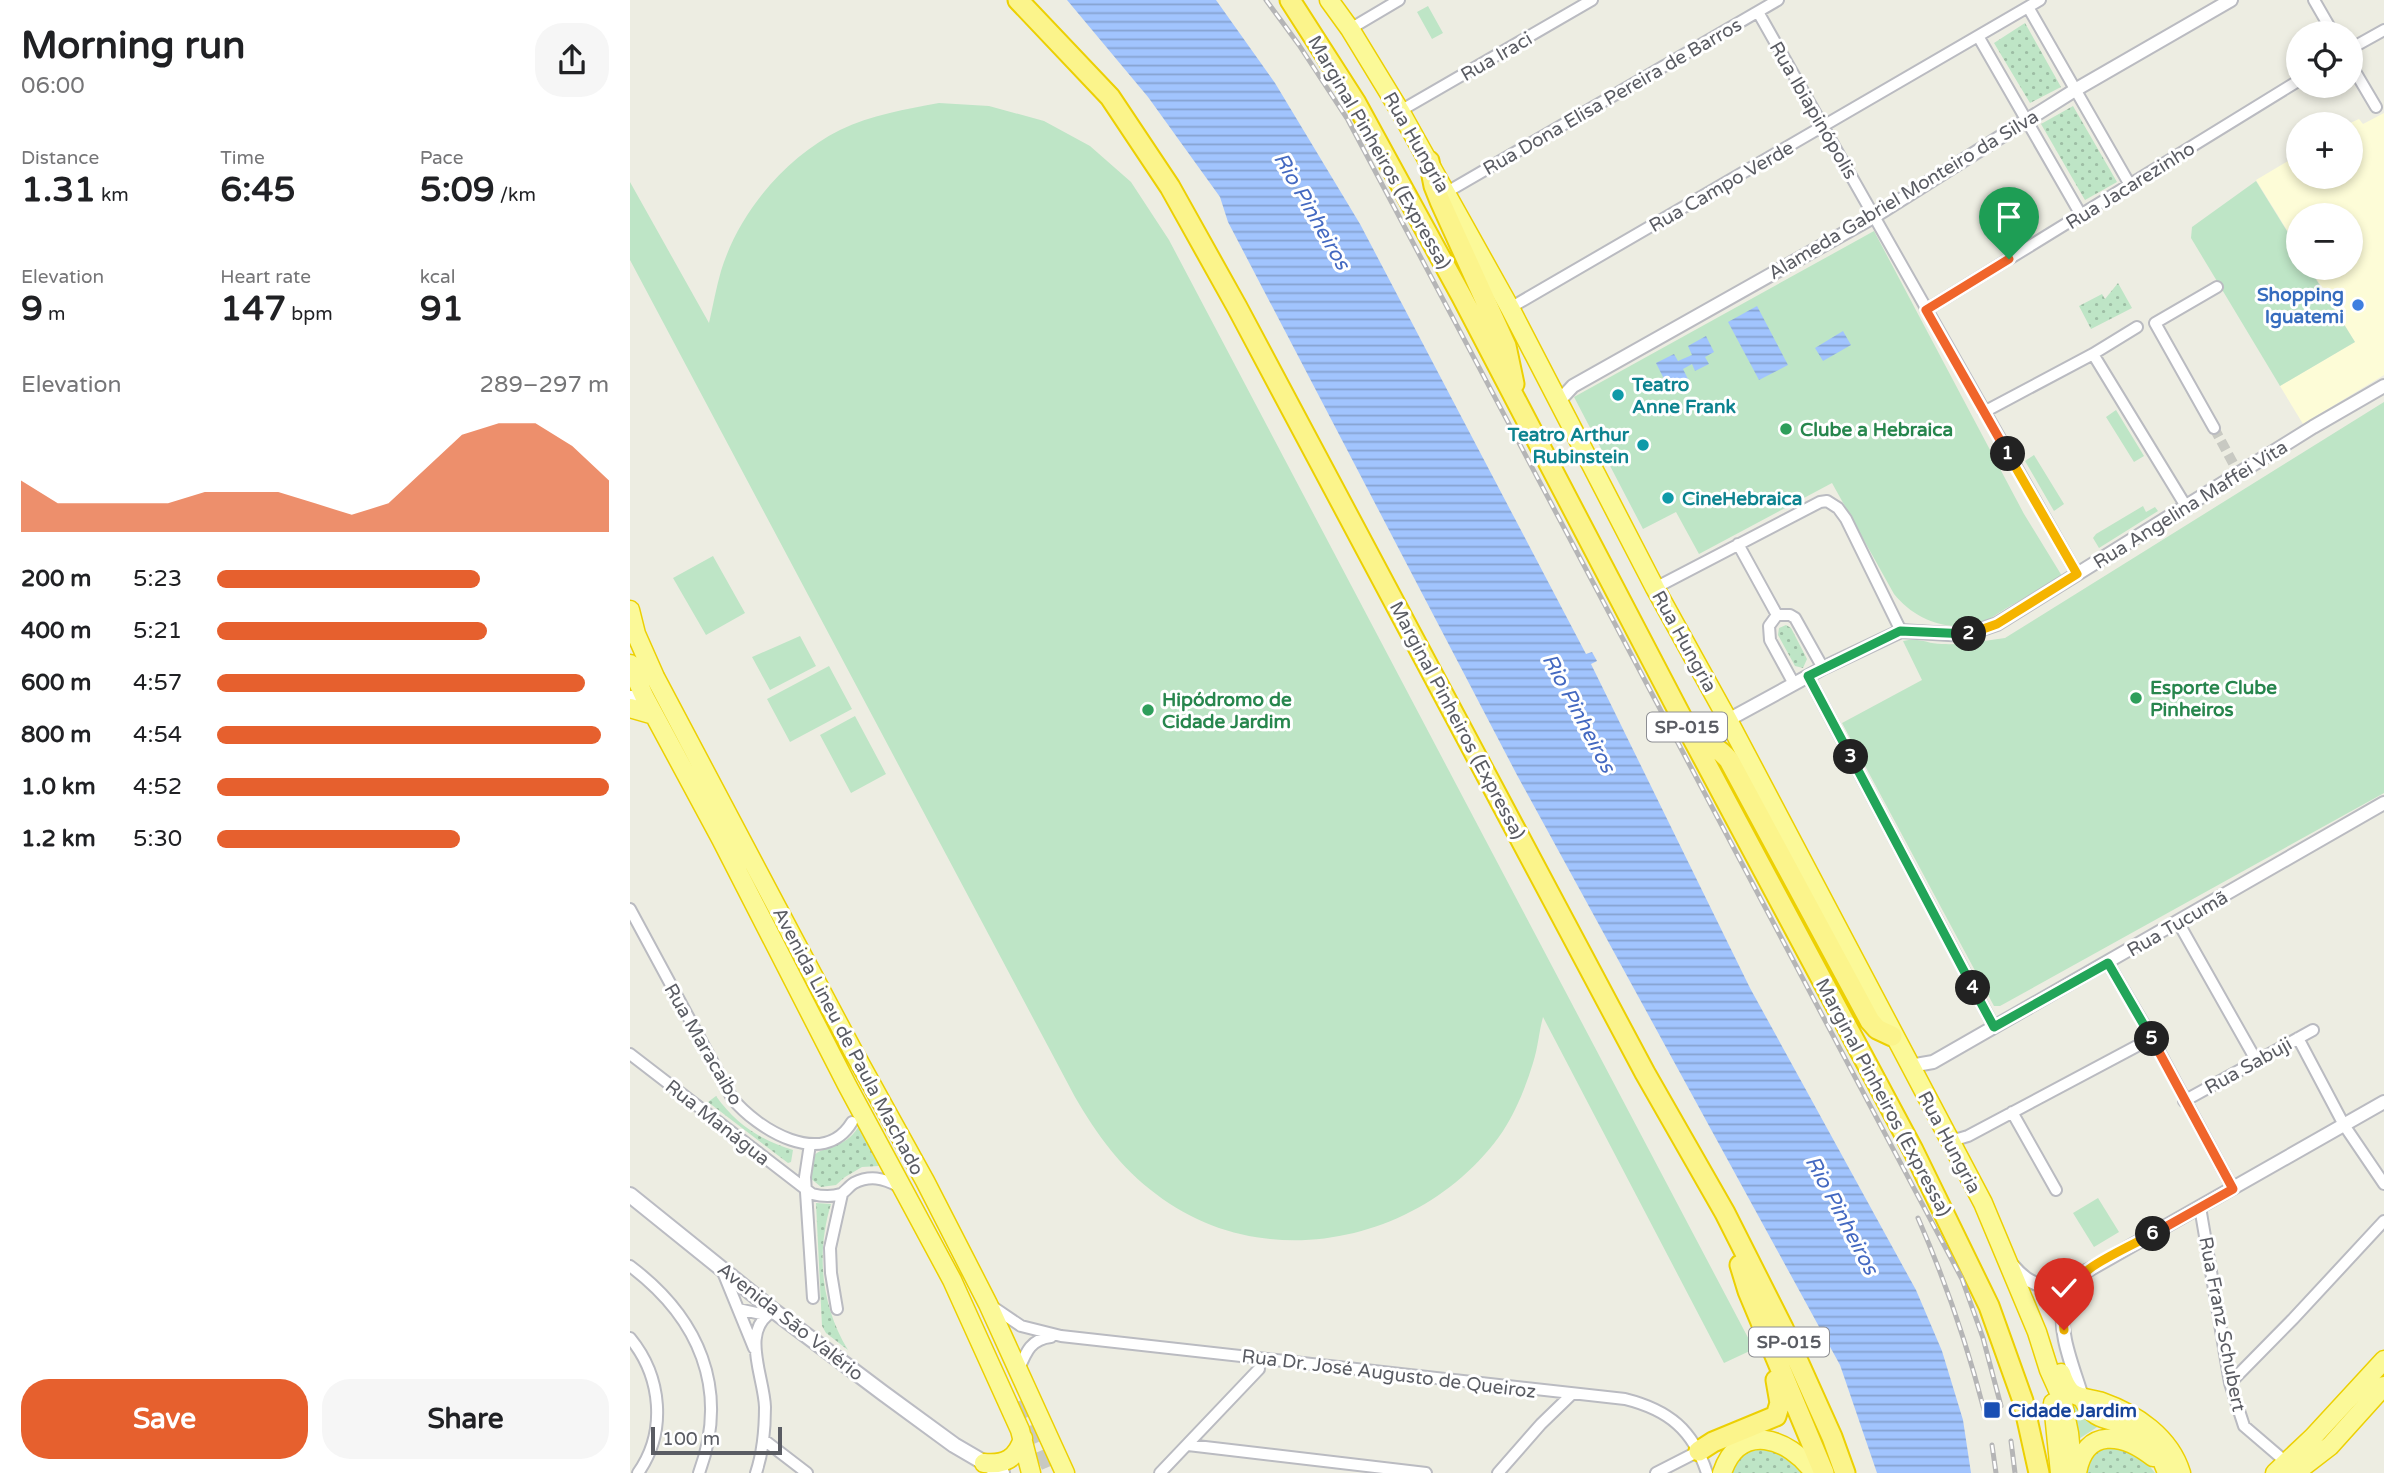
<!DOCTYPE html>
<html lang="en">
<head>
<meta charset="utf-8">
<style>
  :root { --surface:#fff; --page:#f6f6f6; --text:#202124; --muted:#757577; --accent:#e6602e }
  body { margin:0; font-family:"Varela Round",sans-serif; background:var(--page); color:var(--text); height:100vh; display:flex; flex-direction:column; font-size:26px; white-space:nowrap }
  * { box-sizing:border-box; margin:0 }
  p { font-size:23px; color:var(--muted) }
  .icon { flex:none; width:38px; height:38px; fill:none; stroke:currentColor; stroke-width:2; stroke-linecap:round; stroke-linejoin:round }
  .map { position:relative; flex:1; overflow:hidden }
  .details { display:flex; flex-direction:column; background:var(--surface); width:630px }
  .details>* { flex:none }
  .tools { position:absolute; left:1656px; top:21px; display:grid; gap:14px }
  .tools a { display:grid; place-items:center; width:77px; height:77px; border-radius:50%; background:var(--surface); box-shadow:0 4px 10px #0003; font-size:35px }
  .scale { position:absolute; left:21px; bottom:18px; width:131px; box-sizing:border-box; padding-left:7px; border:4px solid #5a5c63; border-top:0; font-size:19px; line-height:24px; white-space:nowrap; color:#5a5c63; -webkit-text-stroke:5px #fff; paint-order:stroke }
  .pin { position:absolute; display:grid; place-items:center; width:60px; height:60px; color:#fff; margin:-72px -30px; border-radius:50% 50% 50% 0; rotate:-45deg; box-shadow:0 0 7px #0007 }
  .pin .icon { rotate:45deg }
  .km { position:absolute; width:35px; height:35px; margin:-18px; border-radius:50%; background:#222; color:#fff; font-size:19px; line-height:35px; text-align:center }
  .round { display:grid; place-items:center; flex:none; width:74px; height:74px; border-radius:28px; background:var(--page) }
  .summary { display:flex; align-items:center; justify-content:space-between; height:119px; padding:0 21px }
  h1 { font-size:38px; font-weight:700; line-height:52px }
  .figures { display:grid; grid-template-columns:repeat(3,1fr); gap:10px; height:119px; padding:7px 21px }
  .figures div { display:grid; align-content:center }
  .figures b { font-size:35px; font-weight:700 }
  .figures small { font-size:19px; font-weight:400 }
  .figures p { font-size:19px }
  .chart { height:196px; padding:14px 21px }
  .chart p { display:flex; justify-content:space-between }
  .chart svg { width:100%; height:126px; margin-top:7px; fill:var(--accent); opacity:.7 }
  .button { display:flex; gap:14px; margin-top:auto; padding:14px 21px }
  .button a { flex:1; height:80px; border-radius:28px; background:var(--accent); color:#fff; font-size:28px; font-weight:700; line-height:80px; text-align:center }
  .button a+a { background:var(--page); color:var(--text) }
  ul { padding:0 21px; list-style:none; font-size:23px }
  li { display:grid; grid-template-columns:112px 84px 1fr; align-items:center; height:52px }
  li i { height:18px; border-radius:9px; background:var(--accent) }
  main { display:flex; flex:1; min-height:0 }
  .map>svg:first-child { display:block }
</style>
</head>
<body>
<main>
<section class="details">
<div class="summary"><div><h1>Morning run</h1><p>06:00</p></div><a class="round"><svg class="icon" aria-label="share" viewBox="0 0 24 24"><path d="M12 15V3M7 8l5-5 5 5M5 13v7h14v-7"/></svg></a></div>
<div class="figures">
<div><p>Distance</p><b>1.31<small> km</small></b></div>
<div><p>Time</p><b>6:45</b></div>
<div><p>Pace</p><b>5:09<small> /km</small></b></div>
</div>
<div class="figures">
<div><p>Elevation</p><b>9<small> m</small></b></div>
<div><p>Heart rate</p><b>147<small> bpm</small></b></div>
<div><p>kcal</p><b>91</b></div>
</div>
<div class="chart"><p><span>Elevation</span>289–297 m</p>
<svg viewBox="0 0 160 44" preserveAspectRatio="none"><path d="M0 44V26L10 34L20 34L30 34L40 34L50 30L60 30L70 30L80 34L90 38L100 34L110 22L120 10L130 6L140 6L150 14L160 26V44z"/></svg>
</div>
<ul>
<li><b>200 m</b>5:23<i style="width:67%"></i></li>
<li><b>400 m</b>5:21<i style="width:69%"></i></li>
<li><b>600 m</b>4:57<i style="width:94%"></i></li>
<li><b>800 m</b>4:54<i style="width:98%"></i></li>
<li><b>1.0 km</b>4:52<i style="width:100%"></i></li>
<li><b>1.2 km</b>5:30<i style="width:62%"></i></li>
</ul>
<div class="button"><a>Save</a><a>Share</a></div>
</section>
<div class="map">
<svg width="1754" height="1473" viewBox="0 0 1754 1473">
  <defs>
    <pattern id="park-dots" width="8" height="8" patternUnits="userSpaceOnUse" patternTransform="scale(1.75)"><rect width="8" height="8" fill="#bee5c6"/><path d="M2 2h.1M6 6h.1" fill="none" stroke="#9dbda4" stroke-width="1.8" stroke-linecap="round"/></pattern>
    <pattern id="water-rules" width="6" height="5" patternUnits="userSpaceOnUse" patternTransform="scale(1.75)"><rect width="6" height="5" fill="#a1c4fe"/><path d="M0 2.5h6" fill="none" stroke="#86a2d1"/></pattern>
  </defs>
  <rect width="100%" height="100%" fill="#edede2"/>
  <path fill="#fdfcd7" d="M1754,113v262l-81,49 -23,-38 75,-44 -45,-74h40v-53h-52v33l-42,-68 42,-25v22h52v-53h-2l11,-5 4,5z"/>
  <path fill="#bee5c6" d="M798,6l15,27 -11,6 -15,-27z
    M309,103l50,3 55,15 46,25 41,36 38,58 585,1109 -30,14 -181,-346c-4,14 -5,31 -10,46 -7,23 -17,48 -30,68 -76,111 -238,147 -347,63 -35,-26 -59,-59 -81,-97l-445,-837v-78l79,141c4,-17 7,-35 12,-52 18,-59 65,-114 119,-141 31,-15 66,-21 99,-27z
    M1626,181l42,68v19h11l46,74 -75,44 -89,-148 1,-11z
    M1244,231l150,283 38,62c-19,11 -38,22 -57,33 -7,4 -15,11 -23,13 -33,12 -68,-3 -88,-28l-62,-111 -133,71 -23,-42 -33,17 -69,-132z
    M1754,402v391l-384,213h-6l-152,-283 80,-43 -19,-39c18,-4 23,3 39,3 22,1 42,-3 63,-6z
    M1486,410l28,46 -10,6 -28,-45z
    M1404,455l30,49 -10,7 -29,-50z
    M1513,506l3,6 9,-5 3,4 -59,37 -6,-10 3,-4z
    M83,556l32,57 -39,22 -33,-57z
    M170,636l16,30 -46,24 -18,-33z
    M199,666l23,43 -62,33 -23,-43z
    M225,716l31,58 -35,19 -31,-58z
    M1468,1198l21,34 -25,15 -21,-34z
    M1434,1396l38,28 -28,18z"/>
  <path fill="url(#park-dots)" d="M1395,23l36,64 -31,16 -36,-60z
    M1443,106l44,76 -32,18 -44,-76z
    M1488,283l14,25 -41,21 -12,-23 23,-12 3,5z
    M1156,625l5,3 16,31 -4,9 -8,-2 -17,-31 1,-7z
    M86,1096c20,28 44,44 77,54l-2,12 -3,1 -80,-61z
    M229,1126l20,40 -17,1 -17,10 -9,8 -15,2 -12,-10v-17c15,-18 34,-8 50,-34z
    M186,1203l15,1c-15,49 -10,102 17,146l-22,-17 -4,-7z
    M1480,1444l32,12 13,17h-74l9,-20z
    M1119,1447l36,3 13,15 4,8h-76z"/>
  <path fill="url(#water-rules)" d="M437,0h149l59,83 85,141 226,430 6,-2 5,9 -6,3 159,324 166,302 26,61 21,69 8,53h-94l-37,-108 -323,-590 -289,-553 -8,-25 -72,-100z
    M1127,306l31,59 -29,15 -31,-58z
    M1213,331l8,14 -28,16 -8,-13z
    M1076,336l8,16 -9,5 4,7 -14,7 -3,-7 -9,5 7,14 -19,10 -15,-30 18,-9 4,7 14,-6 -4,-9z"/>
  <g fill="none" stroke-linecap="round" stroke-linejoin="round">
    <path stroke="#c8c9c2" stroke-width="10" stroke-dasharray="10 5" stroke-linecap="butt" d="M1584,428l20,37"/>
    <path stroke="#c8c9c2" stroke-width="18" stroke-dasharray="18 9" stroke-linecap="butt" d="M392,1400l31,73"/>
    <g stroke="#babbc1" stroke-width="14">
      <path id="minor" d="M1684,0l19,33
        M1398,7l102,178
        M1128,12l319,562
        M720,29l49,-29
        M1348,36l103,179
        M1720,49l34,-19
        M1720,63l26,44
        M770,111l192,-111
        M817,192l331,-192
        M880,308l530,-308
        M1296,310l372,-229
        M1463,354l94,154
        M1354,412l109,-58 44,-27
        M1584,428l-59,-105 62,-36
        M1108,544l39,71
        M1025,588l165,-86 7,-1 11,7 8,11 55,112
        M1178,676l186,351
        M1164,684l-24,-44 -1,-14 8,-11h13l5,3 28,50
        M0,696h14
        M0,909l102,189c25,31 91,72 120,24
        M1548,922l78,138
        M1478,963l44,75 81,151
        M1668,1038l46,87 40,59
        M0,1054l182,140c8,2 20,3 29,0 4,-2 8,-8 13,-11 16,-8 29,-5 44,3
        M1554,1101l129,-71
        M1382,1112l44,78
        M1318,1137l10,2 10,-3 184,-98
        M180,1144l-5,33 8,121
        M1570,1207l30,176 14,43 42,36
        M0,1266c69,52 100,123 69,207
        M93,1272l31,76
        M360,1305l31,21 40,10 564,63c44,11 68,31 82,74
        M108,1309l28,6
        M207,1309l-6,-36 -1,-25 12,-54
        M0,1338c32,39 37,94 8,135
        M389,1369c7,-17 12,-30 32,-32
        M1600,1383l63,-64 91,-98
        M134,1440l43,33
        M558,1445l238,28
        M126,1473c7,-21 9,-43 9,-66 -1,-31 -26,-78 9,-96
        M530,1473l99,-104
        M868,1473l43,-49 31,-30
        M1026,1473l43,-22"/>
    </g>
    <g stroke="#babbc1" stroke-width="16">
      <path id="tertiary" d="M929,401l14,-15 302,-170 200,-126 156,-90
        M1098,720l95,-52 78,-37 64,4 32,-11 316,-197 71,-41
        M1280,1066l23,-4 451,-259
        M1383,1266c26,31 42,18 74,5l297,-169
        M1452,1397c-7,-25 -26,-68 -17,-93 5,-12 15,-22 21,-33"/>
    </g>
    <g stroke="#bbbcc3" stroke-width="18">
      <path id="secondary" d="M0,1195l144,116 109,82 71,52 48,28"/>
    </g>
    <g stroke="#ecd003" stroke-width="21">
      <path id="trunk" d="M699,0l21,29 50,82 110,197 145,280 73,132 255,483 54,129 12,38 13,29 7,34 4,40
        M0,610l6,24 19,43 198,374 72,130 63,123 77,169
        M0,664l14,32 77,143 126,246 105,195 68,150 11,43
        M0,708l24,7
        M1431,1373c2,6 5,14 10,19 8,7 22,7 31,10 34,12 68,35 79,71
        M1452,1397c13,29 31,19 54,32 16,9 25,27 31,44
        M1423,1403l7,70
        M354,1463c20,2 33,-4 39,-25
        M1092,1473c17,-52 67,-36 92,0
        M1447,1473c8,-47 47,-39 76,-16
        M1645,1473l38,-36 71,-77
        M1665,1473l35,-27 54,-60"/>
    </g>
    <g stroke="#ecd003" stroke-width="23">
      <path id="motorway" d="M388,0l92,97 60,90 67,120 408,766 80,140 58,115 49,109 13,36
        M660,0l66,103 106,194 231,442 220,411 76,156 34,95 16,72
        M799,161l5,25 6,15 66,145 8,38
        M1063,739c15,4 26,9 36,21l141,261 7,8 15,7
        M1110,1265l8,26 76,182
        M1069,1451l14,-9 63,-26 4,-13 -4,-23"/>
    </g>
    <use href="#minor" stroke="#fff" stroke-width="10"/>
    <use href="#tertiary" stroke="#fff" stroke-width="12"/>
    <use href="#secondary" stroke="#fff" stroke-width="14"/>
    <use href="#trunk" stroke="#fbf998" stroke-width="18"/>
    <use href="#motorway" stroke="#fbf48b" stroke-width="19"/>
    <g stroke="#b5b5b6" stroke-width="5">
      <path id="rail" d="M636,0l33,45 49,75 614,1159 21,59 18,68
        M1288,1218c27,62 49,126 66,192
        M1381,1441l4,32
        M1362,1445l4,28"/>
    </g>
    <use href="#rail" stroke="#fff" stroke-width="2.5" stroke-dasharray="8" stroke-linecap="butt"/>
  </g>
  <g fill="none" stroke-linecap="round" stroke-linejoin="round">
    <g stroke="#fff" stroke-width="14">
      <path id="split-1" d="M1378,454l-82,-144 83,-51"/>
    </g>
    <g stroke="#fff" stroke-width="14">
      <path id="split-2" d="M1339,634l28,-10 80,-50 -69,-120"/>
    </g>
    <g stroke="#fff" stroke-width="14">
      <path id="split-3" d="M1221,757l-43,-81 92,-45 69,3"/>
    </g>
    <g stroke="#fff" stroke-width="14">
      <path id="split-4" d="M1221,757l122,231"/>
    </g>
    <g stroke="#fff" stroke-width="14">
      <path id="split-5" d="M1343,988l21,39 114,-64 44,76"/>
    </g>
    <g stroke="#fff" stroke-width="14">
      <path id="split-6" d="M1522,1039l81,150 -80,45"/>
    </g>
    <g stroke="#fff" stroke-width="14">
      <path id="split-7" d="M1434,1330c-3,-21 7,-44 23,-59 10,-10 51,-29 66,-37"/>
    </g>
    <use href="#split-1" stroke="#f0652b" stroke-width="9"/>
    <use href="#split-2" stroke="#f5b400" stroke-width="9"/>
    <use href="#split-3" stroke="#22a559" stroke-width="9"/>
    <use href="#split-4" stroke="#22a559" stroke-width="9"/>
    <use href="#split-5" stroke="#22a559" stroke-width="9"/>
    <use href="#split-6" stroke="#f0652b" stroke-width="9"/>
    <use href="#split-7" stroke="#f5b400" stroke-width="9"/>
  </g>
  <circle fill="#3f7fe0" stroke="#fff" stroke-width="2.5" cx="1728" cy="305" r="7"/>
  <g fill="#0f9aa8" stroke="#fff" stroke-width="2.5">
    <circle cx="988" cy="395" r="7"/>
    <circle cx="1013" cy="445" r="7"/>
    <circle cx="1038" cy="498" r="7"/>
  </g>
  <g fill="#2e9e5b" stroke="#fff" stroke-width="2.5">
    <circle cx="1156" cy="429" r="7"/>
    <circle cx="1506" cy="698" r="7"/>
    <circle cx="518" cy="710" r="7"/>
  </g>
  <rect fill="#1a4fb4" stroke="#fff" stroke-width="2.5" x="1353" y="1401" width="18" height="18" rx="3.5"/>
  <g text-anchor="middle" stroke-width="6" stroke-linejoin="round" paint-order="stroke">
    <g fill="#fff" stroke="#8c8d92" stroke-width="2">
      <rect x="1017" y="712.5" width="80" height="29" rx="5"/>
      <rect x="1119" y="1327.5" width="80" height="29" rx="5"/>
    </g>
    <g font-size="18" font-weight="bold" fill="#5a5c63">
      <text x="1057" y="733">SP-015</text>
      <text x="1159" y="1348">SP-015</text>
    </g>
    <g font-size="19" fill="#5a5c63" stroke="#fff">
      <text transform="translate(866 56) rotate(-30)" y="7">Rua Iraci</text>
      <text transform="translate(982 96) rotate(-30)" y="7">Rua Dona Elisa Pereira de Barros</text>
      <text transform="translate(1184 110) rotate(60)" y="7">Rua Ibiapinópolis</text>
      <text transform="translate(787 142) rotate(60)" y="7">Rua Hungria</text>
      <text transform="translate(750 152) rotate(60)" y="7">Marginal Pinheiros (Expressa)</text>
      <text transform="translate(1500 185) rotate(-32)" y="7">Rua Jacarezinho</text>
      <text transform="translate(1091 186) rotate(-30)" y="7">Rua Campo Verde</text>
      <text transform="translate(1273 194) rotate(-31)" y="7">Alameda Gabriel Monteiro da Silva</text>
      <text transform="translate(1560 504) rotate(-32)" y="7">Rua Angelina Maffei Vita</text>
      <text transform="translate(1055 641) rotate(61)" y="7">Rua Hungria</text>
      <text transform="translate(828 720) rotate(62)" y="7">Marginal Pinheiros (Expressa)</text>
      <text transform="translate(1547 923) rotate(-30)" y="7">Rua Tucumã</text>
      <text transform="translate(219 1041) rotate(62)" y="7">Avenida Lineu de Paula Machado</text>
      <text transform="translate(74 1044) rotate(60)" y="7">Rua Maracaibo</text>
      <text transform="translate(1618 1065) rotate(-29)" y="7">Rua Sabuji</text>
      <text transform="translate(1254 1097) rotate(62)" y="7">Marginal Pinheiros (Expressa)</text>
      <text transform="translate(88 1122) rotate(38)" y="7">Rua Manágua</text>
      <text transform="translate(1320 1142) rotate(62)" y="7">Rua Hungria</text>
      <text transform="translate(161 1321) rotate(38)" y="7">Avenida São Valério</text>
      <text transform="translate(1593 1324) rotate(79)" y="7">Rua Franz Schubert</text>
      <text transform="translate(759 1373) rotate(7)" y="7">Rua Dr. José Augusto de Queiroz</text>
    </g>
    <g font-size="19" font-weight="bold" fill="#366cbe" stroke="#fff" text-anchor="end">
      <text x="1714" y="301">Shopping<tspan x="1714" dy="22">Iguatemi</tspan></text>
    </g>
    <g font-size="19" font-weight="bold" fill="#0d838f" stroke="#fff" text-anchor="start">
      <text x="1002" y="391">Teatro<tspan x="1002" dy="22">Anne Frank</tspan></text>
      <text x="999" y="441" text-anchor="end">Teatro Arthur<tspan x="999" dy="22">Rubinstein</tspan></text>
      <text x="1052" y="505">CineHebraica</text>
    </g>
    <g font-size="19" font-weight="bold" fill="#27864d" stroke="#fff" text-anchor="start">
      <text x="1170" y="436">Clube a Hebraica</text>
      <text x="1520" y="694">Esporte Clube<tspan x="1520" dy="22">Pinheiros</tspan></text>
      <text x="532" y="706">Hipódromo de<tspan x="532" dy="22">Cidade Jardim</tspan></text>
    </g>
    <g font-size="19" font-weight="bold" fill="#164399" stroke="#fff" text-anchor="start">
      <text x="1378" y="1417">Cidade Jardim</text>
    </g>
    <g font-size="21" font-style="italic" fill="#4469c1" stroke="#fff">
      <text transform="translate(682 211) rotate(60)" y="7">Rio Pinheiros</text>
      <text transform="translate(949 713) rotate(62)" y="7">Rio Pinheiros</text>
      <text transform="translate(1212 1215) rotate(62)" y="7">Rio Pinheiros</text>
    </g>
  </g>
</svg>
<div class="tools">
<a><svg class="icon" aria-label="locate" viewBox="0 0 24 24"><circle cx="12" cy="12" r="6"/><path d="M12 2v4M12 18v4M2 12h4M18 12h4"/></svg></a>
<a>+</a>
<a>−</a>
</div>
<div class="scale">100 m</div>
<div class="pin" style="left:1379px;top:259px;background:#1e9e55"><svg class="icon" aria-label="arrive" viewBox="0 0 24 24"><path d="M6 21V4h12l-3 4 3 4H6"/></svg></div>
<div class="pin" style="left:1434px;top:1330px;background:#d93025"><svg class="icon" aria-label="check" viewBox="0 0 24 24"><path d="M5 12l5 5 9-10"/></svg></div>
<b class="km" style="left:1378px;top:454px">1</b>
<b class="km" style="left:1339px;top:634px">2</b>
<b class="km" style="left:1221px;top:757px">3</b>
<b class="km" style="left:1343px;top:988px">4</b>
<b class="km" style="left:1522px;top:1039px">5</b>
<b class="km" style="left:1523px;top:1234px">6</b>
</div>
</main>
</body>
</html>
